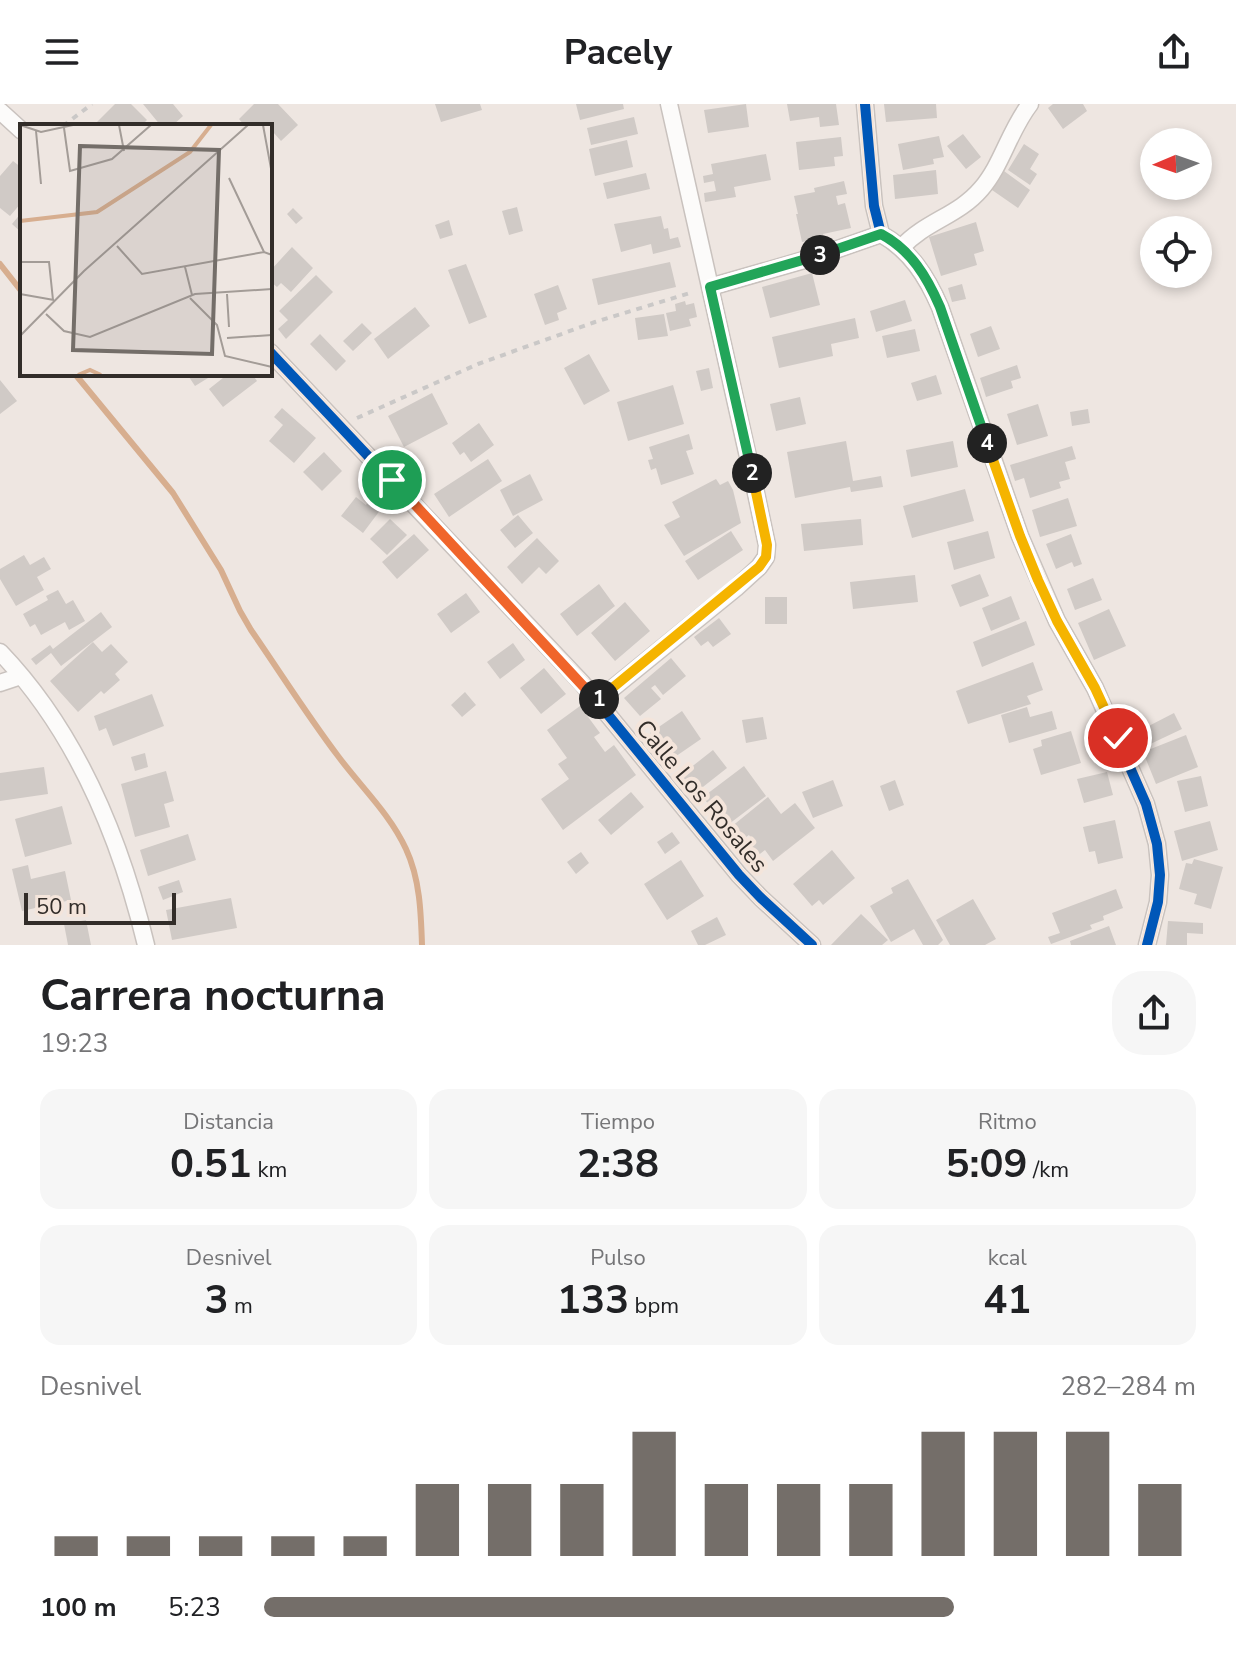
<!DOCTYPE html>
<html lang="es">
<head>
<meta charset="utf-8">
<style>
  :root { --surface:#fff; --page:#f6f6f6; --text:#202124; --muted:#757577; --accent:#746e69 }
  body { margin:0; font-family:"Nunito Sans",sans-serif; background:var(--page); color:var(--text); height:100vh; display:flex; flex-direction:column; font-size:30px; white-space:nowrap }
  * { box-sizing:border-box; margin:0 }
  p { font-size:26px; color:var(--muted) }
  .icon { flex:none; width:44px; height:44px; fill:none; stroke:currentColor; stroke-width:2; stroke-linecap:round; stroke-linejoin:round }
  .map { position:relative; height:841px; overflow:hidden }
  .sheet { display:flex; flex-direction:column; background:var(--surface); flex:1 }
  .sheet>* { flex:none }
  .needle { width:52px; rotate:268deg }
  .tools { position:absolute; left:1140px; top:24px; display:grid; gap:16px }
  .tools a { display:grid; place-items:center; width:72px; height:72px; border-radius:50%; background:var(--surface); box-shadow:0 4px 12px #0003; font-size:40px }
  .scale { position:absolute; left:24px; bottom:20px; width:152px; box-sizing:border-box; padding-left:8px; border:4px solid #322d29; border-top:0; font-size:22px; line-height:28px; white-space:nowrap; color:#322d29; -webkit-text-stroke:6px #f4e5db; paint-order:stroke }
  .pin { position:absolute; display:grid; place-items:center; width:68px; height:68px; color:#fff; margin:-34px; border:4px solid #fff; border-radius:50%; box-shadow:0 2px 8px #0007 }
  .km { position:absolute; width:40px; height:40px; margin:-20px; border-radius:50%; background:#222; color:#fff; font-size:22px; line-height:40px; text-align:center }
  .round { display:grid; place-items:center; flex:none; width:84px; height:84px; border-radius:32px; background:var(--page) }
  .head { display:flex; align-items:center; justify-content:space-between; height:136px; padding:0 40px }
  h1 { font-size:44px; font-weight:700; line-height:60px }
  .stats { display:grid; grid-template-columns:repeat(3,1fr); gap:12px; height:136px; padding:8px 40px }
  .stats div { display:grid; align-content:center; border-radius:20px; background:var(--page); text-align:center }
  .stats b { font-size:40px; font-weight:700 }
  .stats small { font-size:22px; font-weight:400 }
  .stats p { font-size:22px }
  .chart { height:224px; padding:16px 40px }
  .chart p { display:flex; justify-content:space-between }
  .chart svg { width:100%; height:144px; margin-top:8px; stroke:var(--accent); stroke-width:6 }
  ul { padding:0 40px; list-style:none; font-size:26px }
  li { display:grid; grid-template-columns:128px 96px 1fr; align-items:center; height:60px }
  li i { height:20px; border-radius:10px; background:var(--accent) }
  header { display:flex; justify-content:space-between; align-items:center; height:104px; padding:0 40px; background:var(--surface); font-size:36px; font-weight:700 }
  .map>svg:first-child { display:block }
</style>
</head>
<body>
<header><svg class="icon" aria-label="menu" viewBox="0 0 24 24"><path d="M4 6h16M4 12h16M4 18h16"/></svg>Pacely<svg class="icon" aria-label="share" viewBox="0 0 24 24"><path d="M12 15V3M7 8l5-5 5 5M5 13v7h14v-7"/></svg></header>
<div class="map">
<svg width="1236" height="841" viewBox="0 0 1236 841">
  <rect width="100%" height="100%" fill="#eee6e1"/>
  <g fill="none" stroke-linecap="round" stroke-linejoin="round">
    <path stroke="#d7ae8f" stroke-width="6" d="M0,160l22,28
      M75,270l98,119 48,77 19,41 11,19c29,42 56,85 87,126 23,31 52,58 68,93 14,30 15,64 16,96"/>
  </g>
  <path fill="#d0cac6" d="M115,0h16l16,16 -6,6h-48z
    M143,0h30l10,12 -11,10h-11z
    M254,0h24l20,21 -17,16 -8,-9 -3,2v-8h-25l-6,-7z
    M435,0h45l2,6 -41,12z
    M576,0h47l1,5 -44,11z
    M746,0l3,23 -41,6 -4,-23z
    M787,0h49l3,21 -19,2 -1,-10 -29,4z
    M884,0h52l1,14 -51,4z
    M1053,0h30l4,7 -24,18 -15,-21z
    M634,13l4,17 -47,11 -4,-17z
    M963,30l18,23 -15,12 -19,-23z
    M939,32l5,21 -11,2 1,5 -31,6 -5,-26z
    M841,33l2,19 -9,1 1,9 -36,4 -3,-28z
    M627,36l6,27 -38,9 -6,-27z
    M1024,40l15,10 -9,15 7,5 -7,11 -22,-15z
    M766,50l5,26 -37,7 2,10 -31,5 -1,-9 12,-2 -2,-10 -10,2 -1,-7 10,-2 -2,-10z
    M13,57l9,7v34l-12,14 -10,-8v-32z
    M936,66l2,24 -43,5 -2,-24z
    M1004,67l26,19 -12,18 -26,-18z
    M646,69l4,16 -43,10 -4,-16z
    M844,77l3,13 -11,2 2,9 7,-2 6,25 -28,6 1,4 -22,4 -6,-28h2l-4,-18 21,-4 -1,-4z
    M517,103l6,24 -14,4 -7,-24z
    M293,104l10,10 -7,6 -9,-10z
    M22,108v21l-10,-9z
    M661,112l3,13 4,-1 2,11 8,-2 3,10 -28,7 -2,-10 -30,8 -7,-28z
    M449,116l4,15 -13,4 -5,-14z
    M976,118l8,29 -10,3 3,11 -36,11 -12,-39z
    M292,143l21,21 -22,24 -10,-9 -4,4 -7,-6v-10z
    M670,158l6,25 -78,18 -6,-26z
    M466,160l21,53 -18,7 -21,-54z
    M812,169l8,32 -50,13 -8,-31z
    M316,171l17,17 -47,47 -8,-10 10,-9 -9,-9z
    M962,180l4,15 -14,3 -4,-14z
    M558,181l9,24 -10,4 2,7 -14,5 -11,-31z
    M905,196l7,21 -36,11 -6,-21z
    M685,197l1,4 8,-2 3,14 -8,2 2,7 -21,5 -4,-18 10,-2 -1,-7z
    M415,203l15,19 -42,33 -14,-20z
    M664,210l4,22 -30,4 -3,-22z
    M855,214l4,20 -28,6 2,12 -54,12 -7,-31z
    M362,219l10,10 -19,18 -10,-10z
    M991,222l9,23 -22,8 -8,-23z
    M915,225l5,22 -33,7 -5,-22z
    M320,230l26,27 -10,10 -26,-27z
    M589,250l21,37 -26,14 -20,-37z
    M1017,261l4,13 -10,3 2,7 -27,9 -6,-19z
    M709,264l4,20 -12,3 -5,-20z
    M187,270h19l2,4 -13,8z
    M228,270h9l2,3 4,-3h9l5,7 -34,26 -14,-18z
    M936,271l6,19 -25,7 -6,-18z
    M0,276l17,21 -17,13z
    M673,281l11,39 -56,17 -11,-39z
    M432,289l16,31 -44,23 -16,-31z
    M800,293l6,27 -30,7 -6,-27z
    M1038,300l10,32 -31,9 -10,-31z
    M282,304l34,30 -22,25 -25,-22 14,-16 -9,-8z
    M1088,305l2,14 -18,3 -2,-14z
    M479,319l15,22 -23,17 -7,-10 -4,3 -8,-12z
    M689,330l4,15 -7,2 8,23 -33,11 -5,-17 -5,2 -3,-10 5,-1 -4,-12z
    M846,337l7,40 28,-5 2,11 -32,5 -1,-5 -55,11 -8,-46z
    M953,337l5,26 -47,10 -5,-27z
    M1072,342l4,13 -11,3 5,17 -11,3 2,6 -31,10 -6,-20 -9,3 -5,-16z
    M324,348l18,19 -20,20 -19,-19z
    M488,355l14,22 -53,36 -15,-23z
    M530,370l13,26 -30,16 -13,-26z
    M716,375l4,6 8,-4 5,9 8,33 -57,33 -20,-31 16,-8 -8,-15z
    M965,385l9,32 -62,17 -9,-32z
    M356,393l10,8 3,-5 12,9 -18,24 -22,-17z
    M1068,394l9,28 -37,11 -8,-27z
    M518,411l15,18 -18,15 -15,-18z
    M390,415l17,16 -20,20 -17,-16z
    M861,415l2,26 -59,6 -3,-27z
    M731,427l12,19 -45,30 -13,-19z
    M988,427l7,27 -41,12 -7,-28z
    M414,430l15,16 -32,29 -15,-17z
    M1071,430l11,30 -8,3 -2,-5 -16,7 -10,-25z
    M537,434l22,23 -13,13 -7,-7 -17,17 -15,-17z
    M24,451l6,10 14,-8 7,12 -14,8 7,13 -28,16 -16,-27v-10z
    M980,470l9,22 -29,11 -9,-22z
    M915,471l3,27 -65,7 -3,-27z
    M1093,474l9,22 -27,10 -8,-21z
    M599,480l16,22 -38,30 -17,-22z
    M58,486l8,14 7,-4 12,21 -16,9 -4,-8 -24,13 -6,-11 -5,3 -7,-13 25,-14 -2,-4z
    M466,489l14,19 -29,21 -14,-19z
    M1011,492l9,23 -29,12 -9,-23z
    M765,493h22v27h-22z
    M625,498l25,29 -35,30 -24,-28z
    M1109,505l17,37 -32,14 -16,-37z
    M101,508l11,15 -51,39 -10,-13 -15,12 -5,-6 19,-14 3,4z
    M719,514l12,16 -18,13 -5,-6 -7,5 -7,-9z
    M1026,517l9,24 -53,22 -9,-25z
    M93,538l9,10 9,-8 17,18 -13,12 5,6 -16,14 -3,-3 -23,21 -28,-31z
    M513,539l12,17 -25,19 -13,-17z
    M671,554l15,18 -23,19 -8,-10 -4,3 10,11 -21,17 -16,-18z
    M1033,558l10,28 -16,6 4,8 -63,20 -12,-33z
    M544,564l22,26 -25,20 -21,-26z
    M465,588l11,13 -14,12 -11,-12z
    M152,590l12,32 -51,20 -7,-18 -7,3 -5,-15z
    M580,602l20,27 -6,4 11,15 9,-7 22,30 -73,55 -22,-31 28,-20 -11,-15 9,-6 -20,-28z
    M1027,603l3,10 22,-6 5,18 -48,14 -8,-28z
    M682,607l19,28 -32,22 -19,-28z
    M1174,609l8,16 -38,18 -7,-15z
    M763,613l4,22 -21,4 -4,-23z
    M1071,627l10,32 -40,12 -8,-26 9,-3 -1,-6z
    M1186,631l12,32 -42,17 -13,-32z
    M713,646l14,18 -33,26 -14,-18z
    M145,649l3,14 -13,4 -4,-14z
    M744,662l22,30 -41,31 -22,-30z
    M44,663l4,27 -48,7v-28z
    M166,667l8,30 -10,3 6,23 -35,10 -14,-53z
    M1107,668l6,23 -29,8 -7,-24z
    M1201,672l7,30 -23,6 -8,-31z
    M833,676l10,26 -30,12 -11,-26z
    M895,676l9,25 -15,6 -9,-25z
    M631,688l13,15 -33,28 -13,-15z
    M768,693l13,17 14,-11 20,25 -42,33 -8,-11 -18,14 -11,-14 15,-12 -2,-3 -7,5 -11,-13z
    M62,702l10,38 -47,13 -10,-38z
    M1115,716l8,38 -25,6 -3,-13 -6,1 -6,-25z
    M1210,717l8,29 -36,11 -8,-30z
    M672,728l8,11 -15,11 -8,-12z
    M188,730l8,26 -48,16 -8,-26z
    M832,746l23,28 -32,27 -4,-5 -7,6 -19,-22z
    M581,748l8,11 -13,11 -9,-12z
    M1194,755l29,8 -12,42 -17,-5 3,-10 -18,-5 7,-26 6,1z
    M681,756l23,36 -37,24 -23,-36z
    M28,761l3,14 34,-8 6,29 -49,11 -10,-42z
    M908,775l35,61 -5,5h-15l-9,-16 -23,13 -21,-36 23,-13 -2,-5z
    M179,776l4,12 -20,8 -5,-13z
    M1116,785l7,19 -20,8 1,4 -14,5 2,4 -41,15 -3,-7 12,-4 -8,-20z
    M231,794l6,30 -65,12 -6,-30z
    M973,795l23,40 -11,6h-35l-14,-25z
    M861,810l27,26 -6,5h-51z
    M717,813l9,18 -21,10h-7l-7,-14z
    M86,816l5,25h-23l-4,-21z
    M1168,817l35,2v11l-16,-1v12h-21z
    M1109,822l7,19h-45l-1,-4z"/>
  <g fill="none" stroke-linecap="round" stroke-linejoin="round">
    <g stroke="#c9c2be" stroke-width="19">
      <path id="street" d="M865,0l9,102 7,28c29,16 46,43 59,73l80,229 37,85 38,67 51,116 11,40 3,31 -2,27 -11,43
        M0,7l22,20
        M902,143c24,-26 56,-31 79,-58 21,-24 28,-58 49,-85
        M710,183l108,-31 63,-22
        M270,248l312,331 157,192 22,23 51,47
        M0,548c77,80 120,185 146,293
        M0,579l21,-7
        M597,597l139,-113 23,-21 7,-10 1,-12 -14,-66 -84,-375"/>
    </g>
    <path stroke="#cac8c7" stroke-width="4" stroke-dasharray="6 6" stroke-linecap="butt" d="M63,22l29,-22
      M357,314l121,-54 117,-42 98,-30"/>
    <use href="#street" stroke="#fcfbfa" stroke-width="16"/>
    <g stroke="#f4e5db" stroke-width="15">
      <path id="cycleway" d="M865,0l9,102 7,28c29,16 46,43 59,73l80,229 37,85 38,67 51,116 11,40 3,31 -2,27 -11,43
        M270,248l312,331 157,192 22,23 51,47"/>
    </g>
    <use href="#cycleway" stroke="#0057b8" stroke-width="10"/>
  </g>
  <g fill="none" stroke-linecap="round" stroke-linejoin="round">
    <g stroke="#fff" stroke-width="16">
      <path id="split-1" d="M392,376l205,221 2,-2"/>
    </g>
    <g stroke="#fff" stroke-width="16">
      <path id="split-2" d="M599,595l160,-132 7,-10 1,-12 -15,-72"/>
    </g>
    <g stroke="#fff" stroke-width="16">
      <path id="split-3" d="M752,369l-42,-186 110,-32"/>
    </g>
    <g stroke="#fff" stroke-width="16">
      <path id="split-4" d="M820,151l61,-21c30,16 46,43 59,73l47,136"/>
    </g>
    <g stroke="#fff" stroke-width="16">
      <path id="split-5" d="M987,339l33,93 18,44 19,41 38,67 23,50"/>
    </g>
    <use href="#split-1" stroke="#f0652b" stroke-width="10"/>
    <use href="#split-2" stroke="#f5b400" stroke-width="10"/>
    <use href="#split-3" stroke="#22a559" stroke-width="10"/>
    <use href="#split-4" stroke="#22a559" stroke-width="10"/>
    <use href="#split-5" stroke="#f5b400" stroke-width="10"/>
  </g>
  <g text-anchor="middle" stroke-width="8" stroke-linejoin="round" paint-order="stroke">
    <g font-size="24" fill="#322d29" stroke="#f4e5db">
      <text transform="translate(702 692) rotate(50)" y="8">Calle Los Rosales</text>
    </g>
  </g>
  <g transform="translate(20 20)">
    <rect width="252" height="252" fill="#eee6e1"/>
    <path fill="none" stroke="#d7ae8f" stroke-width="4" d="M0,97l77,-9 93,-60 21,-27M58,251l12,-5 11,5"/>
    <path fill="none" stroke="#a39c97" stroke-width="2" d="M0,1l21,7 32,-7M99,1l5,26M243,1l9,49M44,4l6,43 42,-12 39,-34M16,7l5,53M209,54l35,74M97,122l25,28 122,-22 8,3M0,138h29l4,38M165,143l7,28M0,170l34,6M207,170l2,33M170,174l27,27 8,31 47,11M26,190l18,17 26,6 105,-43 77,-5M0,212l64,-65 164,-146M207,214l45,-3"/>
    <path fill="#746e69" fill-opacity="0.15" stroke="#746e69" stroke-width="4" d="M60,22l139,4 -7,204 -139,-4z"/>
    <rect width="252" height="252" fill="none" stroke="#322d29" stroke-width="4"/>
  </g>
</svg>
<div class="tools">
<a><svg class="needle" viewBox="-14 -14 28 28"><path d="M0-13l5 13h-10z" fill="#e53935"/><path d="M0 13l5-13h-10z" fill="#757577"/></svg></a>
<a><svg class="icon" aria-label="locate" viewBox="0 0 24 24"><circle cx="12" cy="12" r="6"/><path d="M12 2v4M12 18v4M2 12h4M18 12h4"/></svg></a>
</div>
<div class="scale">50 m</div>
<div class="pin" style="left:392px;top:376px;background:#1e9e55"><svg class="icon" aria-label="arrive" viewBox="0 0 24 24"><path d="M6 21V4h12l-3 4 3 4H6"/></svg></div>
<div class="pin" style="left:1118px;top:634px;background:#d93025"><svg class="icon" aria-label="check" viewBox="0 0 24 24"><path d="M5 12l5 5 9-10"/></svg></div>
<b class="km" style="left:599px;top:595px">1</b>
<b class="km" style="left:752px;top:369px">2</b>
<b class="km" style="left:820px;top:151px">3</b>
<b class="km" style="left:987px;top:339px">4</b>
</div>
<section class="sheet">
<div class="head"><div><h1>Carrera nocturna</h1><p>19:23</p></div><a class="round"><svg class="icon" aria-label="share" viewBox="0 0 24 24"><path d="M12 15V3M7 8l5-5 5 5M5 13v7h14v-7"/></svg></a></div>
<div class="stats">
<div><p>Distancia</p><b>0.51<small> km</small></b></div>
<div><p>Tiempo</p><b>2:38</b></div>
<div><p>Ritmo</p><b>5:09<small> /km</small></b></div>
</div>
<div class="stats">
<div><p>Desnivel</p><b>3<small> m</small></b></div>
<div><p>Pulso</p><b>133<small> bpm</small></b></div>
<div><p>kcal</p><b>41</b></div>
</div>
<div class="chart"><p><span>Desnivel</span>282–284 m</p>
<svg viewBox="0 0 160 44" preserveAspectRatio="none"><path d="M5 44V38M15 44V38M25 44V38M35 44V38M45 44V38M55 44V22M65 44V22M75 44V22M85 44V6M95 44V22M105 44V22M115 44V22M125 44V6M135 44V6M145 44V6M155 44V22"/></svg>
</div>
<ul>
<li><b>100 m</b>5:23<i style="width:74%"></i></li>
</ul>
</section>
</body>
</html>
